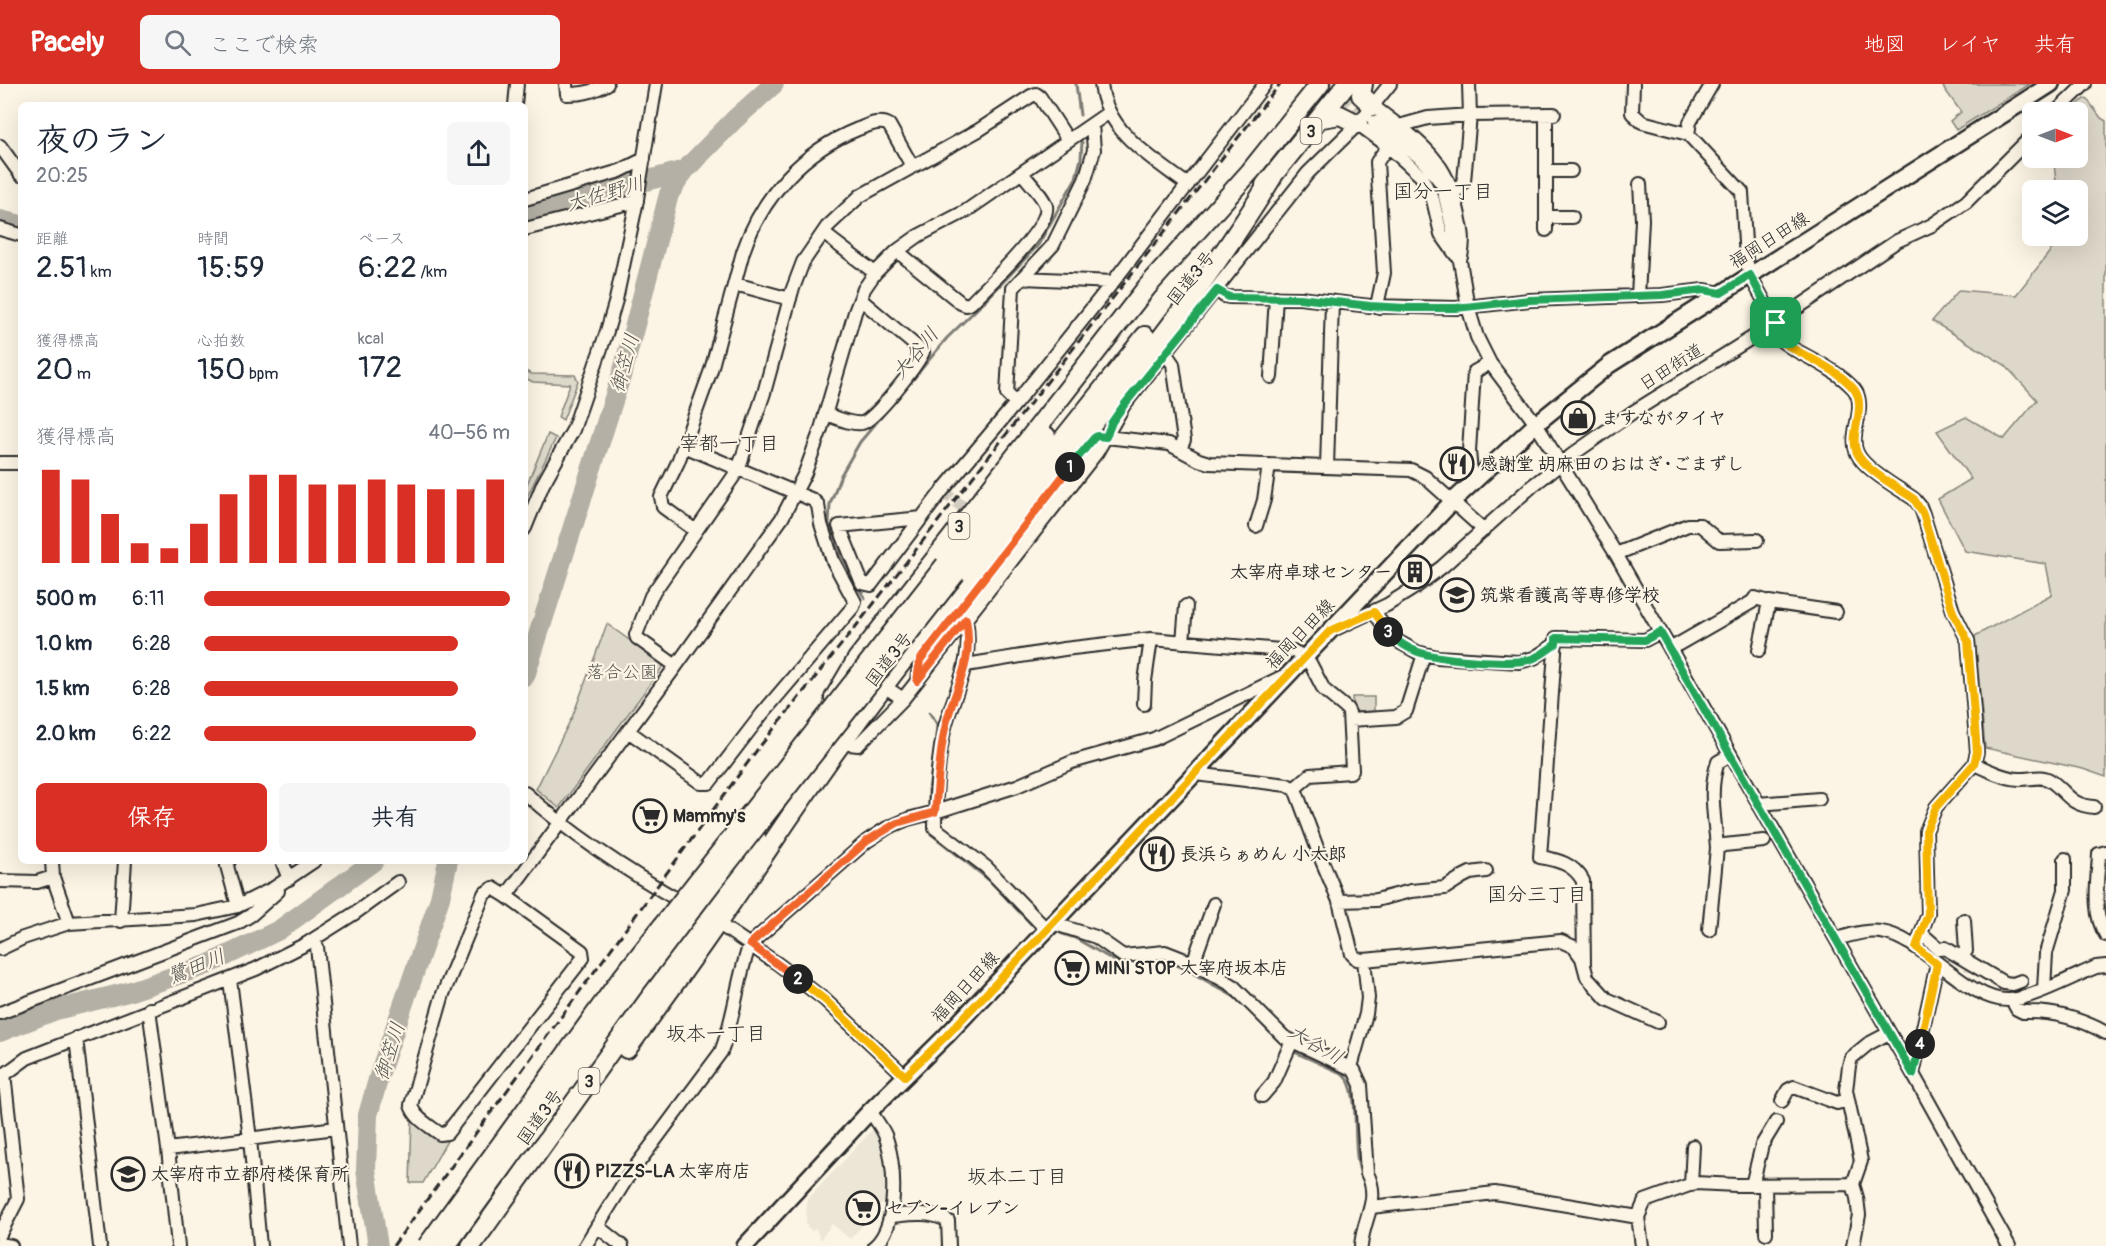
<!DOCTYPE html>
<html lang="ja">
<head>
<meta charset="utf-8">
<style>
  :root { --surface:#fff; --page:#f6f6f7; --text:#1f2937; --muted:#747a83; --accent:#d93025 }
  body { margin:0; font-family:Pangolin,"Klee One",sans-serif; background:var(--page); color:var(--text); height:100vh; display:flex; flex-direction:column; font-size:22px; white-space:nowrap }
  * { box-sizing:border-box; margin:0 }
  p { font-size:20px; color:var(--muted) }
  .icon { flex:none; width:33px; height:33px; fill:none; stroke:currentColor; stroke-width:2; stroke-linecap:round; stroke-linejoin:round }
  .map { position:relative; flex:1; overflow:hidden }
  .sheet { position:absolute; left:18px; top:18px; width:510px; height:762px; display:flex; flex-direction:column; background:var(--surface); border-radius:9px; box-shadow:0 6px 24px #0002 }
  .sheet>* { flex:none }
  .needle { width:39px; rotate:90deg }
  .buttons { position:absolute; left:2022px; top:18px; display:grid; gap:12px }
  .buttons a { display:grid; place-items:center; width:66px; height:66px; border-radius:9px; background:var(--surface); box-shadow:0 6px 24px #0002; font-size:30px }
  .pin { position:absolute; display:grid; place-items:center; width:51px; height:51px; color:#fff; margin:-26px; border-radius:12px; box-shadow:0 3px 9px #0006 }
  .km { position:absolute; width:30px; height:30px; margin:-15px; border-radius:50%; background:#222; color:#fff; font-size:16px; line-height:30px; text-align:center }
  .round { display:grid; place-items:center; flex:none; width:63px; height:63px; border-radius:9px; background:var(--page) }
  .overview { display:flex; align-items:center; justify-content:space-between; height:102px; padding:0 18px }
  h1 { font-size:33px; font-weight:600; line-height:45px }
  .metrics { display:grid; grid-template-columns:repeat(3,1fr); gap:9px; height:102px; padding:6px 18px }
  .metrics div { display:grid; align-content:center }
  .metrics b { font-size:30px; font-weight:600 }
  .metrics small { font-size:16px; font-weight:400 }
  .metrics p { font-size:16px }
  .chart { height:168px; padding:12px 18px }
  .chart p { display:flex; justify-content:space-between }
  .chart svg { width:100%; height:108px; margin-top:6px; stroke:var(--accent); stroke-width:6 }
  .action { display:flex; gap:12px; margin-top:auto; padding:12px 18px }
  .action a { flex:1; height:69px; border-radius:9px; background:var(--accent); color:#fff; font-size:24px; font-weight:600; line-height:69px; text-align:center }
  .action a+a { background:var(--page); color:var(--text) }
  ul { padding:0 18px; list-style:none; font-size:20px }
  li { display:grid; grid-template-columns:96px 72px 1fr; align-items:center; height:45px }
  li i { height:15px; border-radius:8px; background:var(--accent) }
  header { display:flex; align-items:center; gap:36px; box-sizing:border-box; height:84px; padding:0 30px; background:var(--accent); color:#fff }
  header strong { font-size:28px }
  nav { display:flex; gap:33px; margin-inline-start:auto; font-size:21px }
  .search { width:420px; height:54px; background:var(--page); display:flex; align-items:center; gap:15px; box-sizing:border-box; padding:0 21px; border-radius:9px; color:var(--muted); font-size:22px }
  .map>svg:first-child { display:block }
</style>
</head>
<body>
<header>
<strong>Pacely</strong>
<div class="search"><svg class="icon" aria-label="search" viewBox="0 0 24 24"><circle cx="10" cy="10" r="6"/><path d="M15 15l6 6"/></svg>ここで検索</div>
<nav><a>地図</a><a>レイヤ</a><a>共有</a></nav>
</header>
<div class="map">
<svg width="2106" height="1162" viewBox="0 0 2106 1162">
  <rect width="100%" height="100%" fill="#fcf5e5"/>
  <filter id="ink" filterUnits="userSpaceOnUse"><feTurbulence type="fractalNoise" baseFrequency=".0167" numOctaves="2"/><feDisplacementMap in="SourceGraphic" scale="12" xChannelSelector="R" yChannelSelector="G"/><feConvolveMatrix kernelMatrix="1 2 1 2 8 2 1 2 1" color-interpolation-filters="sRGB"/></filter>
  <g filter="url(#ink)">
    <path fill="#ece6d7" d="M876,1042l6,11 6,36 -1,26 -37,40 -18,-15 -12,16 -4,-12 -3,3 -5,-3 -2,-6 1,-22z"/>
    <path fill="#ded8ca" stroke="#84827a" stroke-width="1.5" d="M1941,0h89l-74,46 -6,-9 11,-9z
      M2084,15h3l14,19 5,3v656l-23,-8 -98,-21 -10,-112 77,-42 -6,-30 -81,-13 -27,-52 33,-20 -34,-48 29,-14 38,22 33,-39 -32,-35 -73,-44 27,-31 57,5 46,-59h16v-46h-21l-3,-26 5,-6h19v-46h-9z
      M525,287l7,3 43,1 3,6 -15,39 -5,-3 12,-33 -37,-2 -8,-4z
      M548,350l8,4 -31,63v-12z
      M607,540l57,41 -105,143 -23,-19 37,-74z
      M1352,613h22v14l-16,1 -5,-4z
      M412,1033l35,24 -24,42h-13z"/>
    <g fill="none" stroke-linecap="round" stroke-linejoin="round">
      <path stroke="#7d7b74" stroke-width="3" d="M1076,0l4,31
        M909,300l38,-46 37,-36 54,-57 38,-67 5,-19 1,-17
        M865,514l-18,-27 -18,-47 1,-20 11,-29 19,-33 27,-32
        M929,628l8,12 -2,23
        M929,725v-19l5,-34
        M930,744v5l59,47 42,44
        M1060,849l15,5 45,26 42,-5 22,9 54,31
        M1263,941l23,23
        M1292,967l51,23c21,19 5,80 21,107
        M1356,1154l9,-34"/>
      <path stroke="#b4b0a5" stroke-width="20" d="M525,131l160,-45
        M0,136l21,5
        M525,592l99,-309 45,-173 16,-24 50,-51 39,-35
        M0,948l56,-22 72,-18 79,-27 72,-35 95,-69
        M378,1162l-12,-76 2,-55 13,-46 59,-171 8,-37"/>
      <path stroke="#d2cdc0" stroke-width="12" stroke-dasharray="12 6" stroke-linecap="butt" d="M1327,0l46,38
        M942,407l34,26"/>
      <g stroke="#2b2b2b" stroke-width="16">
        <path id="minor" d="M566,0l1,10c16,0 25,-2 40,-10
          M1101,0c5,48 51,74 87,101
          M1633,0l-1,29 10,9 46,12
          M1712,0l-22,38 -2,12 54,58 4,68 4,15 26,48
          M515,21l2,-21
          M1373,22c42,33 73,50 85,105 4,18 7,27 3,46
          M2056,28l29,-28
          M1546,30v116
          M1374,38l44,34 9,9 15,19 18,77 8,46 9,30 13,26 46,61 80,130 297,520 96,172
          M1358,40l30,22 33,30 12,24 8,34 15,21
          M1399,42l29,-8 42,-3 84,-1
          M0,62l21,29
          M1546,87h25
          M1454,110l10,-13 6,-66 -1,-31
          M525,115l95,-28 24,-12
          M1546,133h26
          M0,145l21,6
          M525,145l112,-28
          M823,149l52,40
          M897,167l64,52 5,2 5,-2c15,-16 80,-76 75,-97 -2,-9 -18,-25 -24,-33
          M1023,194l90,4
          M735,200l55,15
          M1217,206l7,6 5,1 71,1 70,8 86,2 74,-8 132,-5 42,-5 17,3
          M1638,212l4,-76 -2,-36
          M1379,223l-1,-6 6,-28 -7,-111 11,-16
          M1766,245c9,6 17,14 26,19 21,12 46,23 62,41 14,18 -6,45 3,64 7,16 41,35 57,46l6,7 3,8 30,97 15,30 9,111 -3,12 -38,43 -10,24 2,83 -12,33
          M1166,270l7,10 11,76 -4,9
          M1271,293l5,-80
          M1016,319l-9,-9 6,-106 40,-43 32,-65 9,-30 -2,-26
          M825,330c10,3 27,11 37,9 13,-3 55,-58 61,-71l-63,-53
          M0,379h21
          M1327,383l5,-165
          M1472,399l-3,-32 5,-79 16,-9
          M922,434l-83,8 23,57 9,2 71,-94 74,-88 97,-121 152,-198
          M1256,442l8,-26 5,-35
          M525,444l18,-44 30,-54 34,-99 9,-31 20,-95 20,-121
          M696,447l-33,-24 -2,-10 17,-35 33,-92 32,-118c19,-56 60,-101 115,-123 9,-3 21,-10 31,-4l23,41
          M1616,470l72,-29h12l19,16 38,-1
          M1374,528l14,20 11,10 18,10 20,5 82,5 15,-4 22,-14
          M966,535c8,47 -12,70 -22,112 -6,27 -9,70 -9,97l51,39 60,62
          M1333,546l54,-25 27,-17 28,-21 90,-81 44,-34 57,-40 133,-83 131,-88 35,-16 34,-23 66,-66
          M1183,558l3,-36
          M1670,565l82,-47 3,-4 14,4 67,10
          M1759,566l10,-48
          M966,581l98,-16 87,-10 142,12 12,6 5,6 14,27 23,19 2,4 3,57 -2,2 -40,3 -16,14
          M676,582l-39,-28 -1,-3 15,-39 87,-126 26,-77 28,-102 11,-29 24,-35 33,-31 119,-66 52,-34 5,-2 4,3 28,43
          M917,596l3,-20 169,-217 8,-7 72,8 30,16 10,3 202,7 14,7 59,53
          M884,602l19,13
          M1144,620l1,-23 6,-42
          M1350,636l46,-3 10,-6 18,-57
          M628,647l73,52h8l53,-69 91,-107 2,-5 -22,-41 -12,-37 -3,-19 -5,-5 -129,-54
          M841,659l17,2 45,-46 194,-247 27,-47 184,-232 50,-49 32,-40
          M1974,680c14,6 29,14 45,15 10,1 22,-5 32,2 17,12 18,24 43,26
          M1195,690l92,11 7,4 3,5 25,67 17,40 13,53 5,5 7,1 4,38 -2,16 -15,53
          M525,709c49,44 105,80 162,112
          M1758,720l61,-5
          M1717,764c-2,-30 -9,-58 1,-86l12,-7
          M2106,768l-7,2c-1,25 -8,59 7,81
          M52,777l1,16 16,46
          M229,777l-2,5 11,40
          M282,777l7,18
          M0,797l37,1 16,-5
          M506,812l-13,-8 -9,6 -41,100 -32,111c3,13 19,21 29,29l7,-1 136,-175 -1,-7 -76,-55 170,-230 106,-148 23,-45 16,-44 34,-117 9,-23 11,-16 22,-22 21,-15 48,-25 142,-98
          M1339,817l37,-1 35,-9 34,-3 17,-11 8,-4 16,-2
          M713,836l65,44 47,36 80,76
          M121,837l4,-60
          M1052,839l44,14 27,19 42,-4 28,11 39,22 52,52 70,33 7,15 6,88c14,28 -4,44 -6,73
          M1709,846l8,-82 7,-3 40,-4
          M1922,850l17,15 6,-1 59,35 9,1 8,-3
          M314,855l3,8 32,299
          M1836,855c15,-4 30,-9 45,-7 43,6 87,71 129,68 20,-1 65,-24 86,-33l10,-1
          M0,865l23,-11 46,-15 127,-8 42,-9 36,-18 40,-27
          M1961,873l5,-6 -2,-31
          M1364,876l197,-19 13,6 8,11 5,19 20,22 51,23
          M1193,879l21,-59
          M1584,881l-1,-84c-9,-17 -25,-21 -43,-24l16,-219 89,2 15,-8
          M230,896l20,159 10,107
          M2044,905l2,-36 19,-63v-31
          M2012,916l5,9 6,3c29,-1 57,6 83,21
          M149,925l19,140 10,97
          M0,929l238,-90 13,-8 27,-24
          M76,954l24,208
          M1913,990l24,-110
          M0,994l27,-20 229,-89 50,-25 49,-31 43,-31
          M1262,1012l12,-14 18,-41
          M1782,1017l6,-11 6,-3 43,16 11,-3
          M870,1027c5,8 11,15 15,24 11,28 14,89 -10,111
          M168,1065l168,-21
          M1691,1101l2,-39
          M1752,1101l10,-40 14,-23
          M1765,1101l1,48
          M1371,1123l124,-14 143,24
          M892,1132c20,-2 38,-5 56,5l1,25
          M597,1142l25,20
          M0,1150l18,-35 -14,-125
          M0,1160l11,2
          M585,1162l42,-68 94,-126c14,-35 16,-73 29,-108l117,-103 20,-13 21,-9 27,-7 82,-26 55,-24 82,-23 130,-63
          M1642,1162l-4,-29 7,-16 50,-18 41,2 117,-1
          M1853,1162l6,-31 -2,-17 -4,-14 8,-23 -15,-71 3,-24 2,-8 17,-14 21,-11"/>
      </g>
      <g stroke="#2b2b2b" stroke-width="20">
        <path id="major" d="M745,1162l125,-135 76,-75 507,-535 83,-77 73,-59 442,-281"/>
      </g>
      <g stroke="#2b2b2b" stroke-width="22">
        <path id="highway" d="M1363,0l-2,11 12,11
          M1322,34l18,-3 18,9
          M1248,90l72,-90
          M1265,101l82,-101
          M950,474l96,-122
          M956,489l189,-237
          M834,614l23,-39 290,-372 108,-121
          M627,965c30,-41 60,-82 89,-124 43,-61 83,-124 127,-184 37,-52 77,-102 116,-152 107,-135 224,-265 314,-413
          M471,1162l236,-330 49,-79"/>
      </g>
      <use href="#minor" stroke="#fcf5e5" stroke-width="12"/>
      <use href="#major" stroke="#fcf5e5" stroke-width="15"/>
      <use href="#highway" stroke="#fcf5e5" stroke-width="18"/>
      <path stroke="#2b2b2b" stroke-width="3" stroke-dasharray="9 4.5" stroke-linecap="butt" d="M393,1162l364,-496 104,-130 419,-536"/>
      <g stroke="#2b2b2b" stroke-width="22" stroke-linecap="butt">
        <path id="highway-bridge" d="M427,1162l193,-266 325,-415
          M446,1162l187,-259 78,-103 245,-311"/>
      </g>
      <use href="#highway-bridge" stroke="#fcf5e5" stroke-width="18"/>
    </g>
  </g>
  <g fill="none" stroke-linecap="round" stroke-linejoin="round" filter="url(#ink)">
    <g stroke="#fff" stroke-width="12">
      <path id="split-1" d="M1070,383l24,-29 3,-2 9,1 6,-15 12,-17 93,-115 12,7 71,1 70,8 36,2h50l74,-8 132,-5 42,-5 17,3 29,-18 26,48"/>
    </g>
    <g stroke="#fff" stroke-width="12">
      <path id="split-2" d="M798,895l-48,-35 117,-103 30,-18 38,-11c3,-26 4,-53 9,-79 8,-43 31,-66 22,-114l-49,62 3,-21 150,-193"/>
    </g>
    <g stroke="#fff" stroke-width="12">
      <path id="split-3" d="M798,895l27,21 80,76 41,-40 384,-405 44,-19 14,20"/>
    </g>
    <g stroke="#fff" stroke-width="12">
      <path id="split-4" d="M1388,548c9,9 18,16 30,20 20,7 90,13 110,8 11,-2 19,-10 28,-16v-6l89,2 15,-8 253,442 7,-30"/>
    </g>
    <g stroke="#fff" stroke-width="12">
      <path id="split-5" d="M1776,239l-10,6c9,6 17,14 26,19 21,12 46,22 62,41 14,18 -6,45 3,64 7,16 41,35 57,46l9,15 30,98 15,29 9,111 -3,12 -38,43 -10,24 2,83 -12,33 21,17 -17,80"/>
    </g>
    <use href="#split-1" stroke="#22a559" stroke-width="8"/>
    <use href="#split-2" stroke="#f0652b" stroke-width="8"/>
    <use href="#split-3" stroke="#f5b400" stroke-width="8"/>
    <use href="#split-4" stroke="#22a559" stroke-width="8"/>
    <use href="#split-5" stroke="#f5b400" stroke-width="8"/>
  </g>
  <defs>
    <g id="shop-ring" transform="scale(1.725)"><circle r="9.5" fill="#fcf5e5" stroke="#2b2b2b" stroke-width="1.5"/><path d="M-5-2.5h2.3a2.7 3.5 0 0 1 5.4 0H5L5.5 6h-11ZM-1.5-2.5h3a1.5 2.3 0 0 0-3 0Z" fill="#2b2b2b"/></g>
    <g id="restaurant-ring" transform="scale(1.725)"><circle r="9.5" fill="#fcf5e5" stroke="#2b2b2b" stroke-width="1.5"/><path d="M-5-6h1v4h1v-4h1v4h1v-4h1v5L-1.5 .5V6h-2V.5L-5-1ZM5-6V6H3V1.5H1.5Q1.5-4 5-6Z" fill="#2b2b2b"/></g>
    <g id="building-ring" transform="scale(1.725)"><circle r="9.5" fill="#fcf5e5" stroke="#2b2b2b" stroke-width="1.5"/><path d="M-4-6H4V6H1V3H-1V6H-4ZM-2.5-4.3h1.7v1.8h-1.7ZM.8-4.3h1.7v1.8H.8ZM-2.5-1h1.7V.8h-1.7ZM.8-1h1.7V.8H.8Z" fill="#2b2b2b"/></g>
    <g id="school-ring" transform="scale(1.725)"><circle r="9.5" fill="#fcf5e5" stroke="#2b2b2b" stroke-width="1.5"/><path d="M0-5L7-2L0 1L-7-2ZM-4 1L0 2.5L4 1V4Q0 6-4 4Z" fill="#2b2b2b"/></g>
    <g id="supermarket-ring" transform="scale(1.725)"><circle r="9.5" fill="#fcf5e5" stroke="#2b2b2b" stroke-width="1.5"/><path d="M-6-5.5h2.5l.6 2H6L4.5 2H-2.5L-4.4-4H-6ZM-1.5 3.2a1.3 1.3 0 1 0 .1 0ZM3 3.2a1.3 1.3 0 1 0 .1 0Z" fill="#2b2b2b"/></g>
  </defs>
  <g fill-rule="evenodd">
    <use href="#shop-ring" x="1578" y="334"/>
    <use href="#restaurant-ring" x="1457" y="380"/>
    <use href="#building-ring" x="1415" y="488"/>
    <use href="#school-ring" x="1457" y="511"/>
    <use href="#supermarket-ring" x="650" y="732"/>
    <use href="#restaurant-ring" x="1157" y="770"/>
    <use href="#supermarket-ring" x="1072" y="884"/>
    <use href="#restaurant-ring" x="572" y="1087"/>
    <use href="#school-ring" x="128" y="1090"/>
    <use href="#supermarket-ring" x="863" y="1124"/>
  </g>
  <g text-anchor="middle" stroke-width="4.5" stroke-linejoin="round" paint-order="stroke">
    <g fill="#fcf5e5" stroke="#6a6863" stroke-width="1.5">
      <rect x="1300.5" y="34" width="21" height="26" rx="4.5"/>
      <rect x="948.5" y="429" width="21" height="26" rx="4.5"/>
      <rect x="578.5" y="984" width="21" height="26" rx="4.5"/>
    </g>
    <g font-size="16" font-weight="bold" fill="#2b2b2b">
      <text x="1311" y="53">3</text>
      <text x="959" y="448">3</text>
      <text x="589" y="1003">3</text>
    </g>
    <g font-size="18" fill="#2b2b2b" stroke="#fcf5e5">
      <text transform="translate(1769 156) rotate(-32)" y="6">福岡日田線</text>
      <text transform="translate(1191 194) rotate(-51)" y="6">国道3号</text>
      <text transform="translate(1671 283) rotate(-32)" y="6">日田街道</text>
      <text transform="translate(1300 550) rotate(-46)" y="6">福岡日田線</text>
      <text transform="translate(889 575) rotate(-52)" y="6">国道3号</text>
      <text transform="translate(965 903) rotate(-47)" y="6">福岡日田線</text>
      <text transform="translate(540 1033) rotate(-54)" y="6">国道3号</text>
    </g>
    <g font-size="18" font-weight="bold" fill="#2b2b2b" stroke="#fcf5e5" text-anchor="start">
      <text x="1601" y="340">ますながタイヤ</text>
      <text x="1480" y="386">感謝堂 胡麻田のおはぎ･ごまずし</text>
      <text x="1392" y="494" text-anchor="end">太宰府卓球センター</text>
      <text x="1480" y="517">筑紫看護高等専修学校</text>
      <text x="673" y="738">Mammy's</text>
      <text x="1180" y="776">長浜らぁめん 小太郎</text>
      <text x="1095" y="890">MINI STOP 太宰府坂本店</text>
      <text x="595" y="1093">PIZZS-LA 太宰府店</text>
      <text x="151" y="1096">太宰府市立都府楼保育所</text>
      <text x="886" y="1130">セブン-イレブン</text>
    </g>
    <g font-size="18" fill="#585653" stroke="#fcf5e5">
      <text x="622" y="594">落合公園</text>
    </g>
    <g font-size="20" fill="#2b2b2b" stroke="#fcf5e5">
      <text x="1443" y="114">国分一丁目</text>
      <text x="729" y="366">宰都一丁目</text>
      <text x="1537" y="817">国分三丁目</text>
      <text x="716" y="956">坂本一丁目</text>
      <text x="1017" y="1099">坂本二丁目</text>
    </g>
    <g font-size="20" font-style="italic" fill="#545350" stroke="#fcf5e5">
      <text transform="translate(605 109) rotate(-16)" y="7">大佐野川</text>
      <text transform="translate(915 269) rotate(-50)" y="7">大谷川</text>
      <text transform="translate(624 279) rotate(-74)" y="7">御笠川</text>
      <text transform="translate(196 882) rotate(-22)" y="7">鷺田川</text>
      <text transform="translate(1316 960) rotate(30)" y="7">大谷川</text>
      <text transform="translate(389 967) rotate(-72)" y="7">御笠川</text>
    </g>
  </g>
</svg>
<div class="buttons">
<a><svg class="needle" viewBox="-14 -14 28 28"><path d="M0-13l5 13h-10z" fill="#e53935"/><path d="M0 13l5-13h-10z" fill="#747a83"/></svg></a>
<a><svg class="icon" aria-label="layers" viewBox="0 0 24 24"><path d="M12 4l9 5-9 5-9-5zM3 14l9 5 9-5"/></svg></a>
</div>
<div class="pin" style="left:1776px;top:239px;background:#1e9e55"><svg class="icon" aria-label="arrive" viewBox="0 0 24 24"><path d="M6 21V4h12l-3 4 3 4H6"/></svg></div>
<b class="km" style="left:1070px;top:383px">1</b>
<b class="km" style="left:798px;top:895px">2</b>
<b class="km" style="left:1388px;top:548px">3</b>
<b class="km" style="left:1920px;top:960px">4</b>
<section class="sheet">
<div class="overview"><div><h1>夜のラン</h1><p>20:25</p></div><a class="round"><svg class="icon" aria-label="share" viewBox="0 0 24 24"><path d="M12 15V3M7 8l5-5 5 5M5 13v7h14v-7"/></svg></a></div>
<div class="metrics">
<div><p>距離</p><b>2.51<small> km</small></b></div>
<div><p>時間</p><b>15:59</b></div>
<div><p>ペース</p><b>6:22<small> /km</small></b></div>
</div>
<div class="metrics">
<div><p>獲得標高</p><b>20<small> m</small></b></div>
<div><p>心拍数</p><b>150<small> bpm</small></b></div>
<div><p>kcal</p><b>172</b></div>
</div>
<div class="chart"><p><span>獲得標高</span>40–56 m</p>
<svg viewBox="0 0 160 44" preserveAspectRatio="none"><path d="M5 44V6M15 44V10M25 44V24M35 44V36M45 44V38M55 44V28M65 44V16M75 44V8M85 44V8M95 44V12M105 44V12M115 44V10M125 44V12M135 44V14M145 44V14M155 44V10"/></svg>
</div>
<ul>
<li><b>500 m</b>6:11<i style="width:100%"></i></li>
<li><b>1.0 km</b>6:28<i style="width:83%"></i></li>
<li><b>1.5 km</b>6:28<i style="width:83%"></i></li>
<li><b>2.0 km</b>6:22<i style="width:89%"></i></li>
</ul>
<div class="action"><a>保存</a><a>共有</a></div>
</section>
</div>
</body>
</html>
